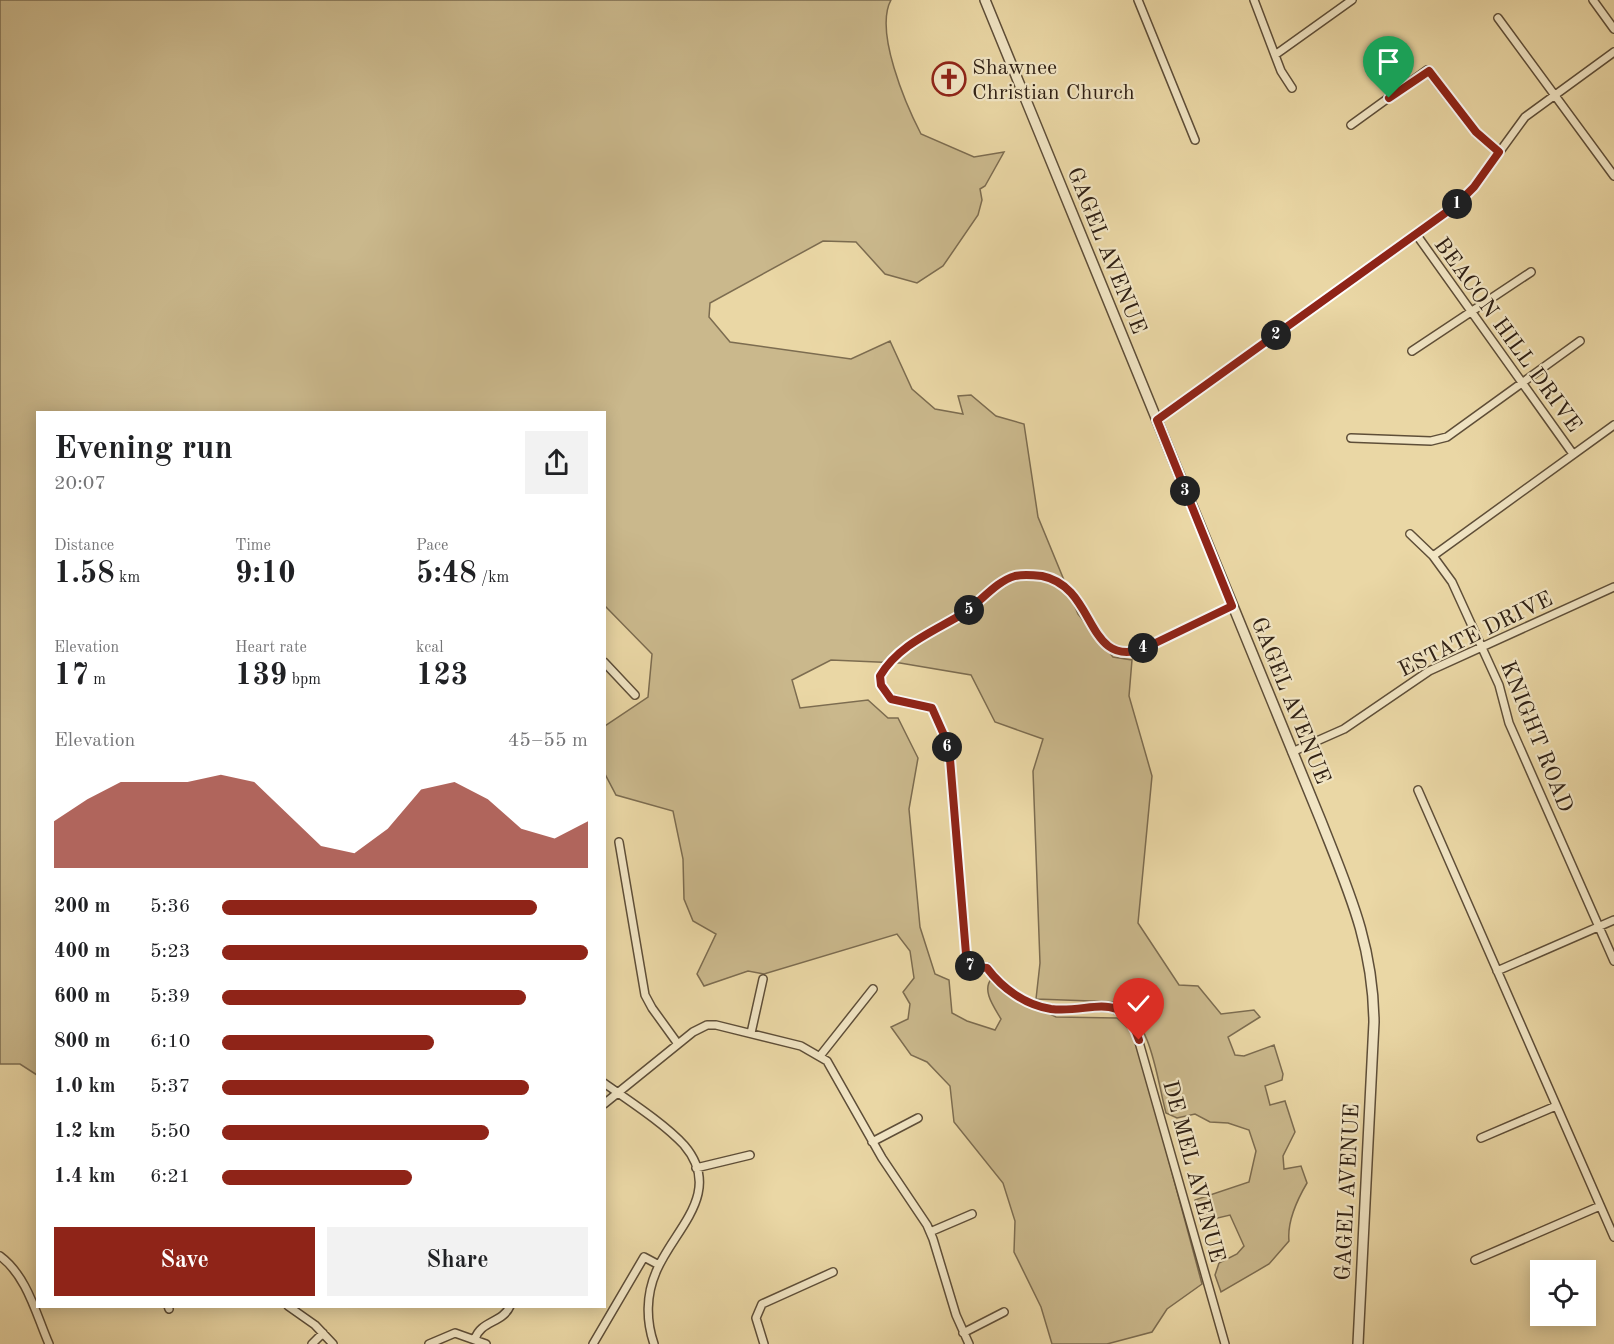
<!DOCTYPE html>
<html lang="en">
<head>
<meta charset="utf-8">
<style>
  :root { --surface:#fff; --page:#f2f2f2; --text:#202124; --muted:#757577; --accent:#8f2418 }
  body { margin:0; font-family:"Old Standard TT",serif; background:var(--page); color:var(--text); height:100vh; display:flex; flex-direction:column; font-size:22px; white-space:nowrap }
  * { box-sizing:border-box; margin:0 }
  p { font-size:20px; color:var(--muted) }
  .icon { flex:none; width:33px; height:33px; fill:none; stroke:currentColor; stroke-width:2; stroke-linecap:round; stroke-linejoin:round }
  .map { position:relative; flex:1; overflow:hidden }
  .drawer { position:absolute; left:36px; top:411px; width:570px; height:897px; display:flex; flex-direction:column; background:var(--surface); border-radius:0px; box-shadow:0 3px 15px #0003 }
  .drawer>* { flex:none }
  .controls { position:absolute; left:1530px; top:1260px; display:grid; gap:12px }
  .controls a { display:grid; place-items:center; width:66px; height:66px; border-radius:0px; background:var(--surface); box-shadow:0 3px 15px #0003; font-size:30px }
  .pin { position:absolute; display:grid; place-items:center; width:51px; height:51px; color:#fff; margin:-62px -26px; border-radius:50% 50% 50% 0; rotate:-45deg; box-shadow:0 0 6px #0007 }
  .pin .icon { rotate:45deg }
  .km { position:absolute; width:30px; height:30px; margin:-15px; border-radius:50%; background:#222; color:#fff; font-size:16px; line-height:30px; text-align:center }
  .round { display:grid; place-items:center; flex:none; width:63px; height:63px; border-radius:0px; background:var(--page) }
  .headline { display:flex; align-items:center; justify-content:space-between; height:102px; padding:0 18px }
  h1 { font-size:33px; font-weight:700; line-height:45px }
  .figures { display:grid; grid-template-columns:repeat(3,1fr); gap:9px; height:102px; padding:6px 18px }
  .figures div { display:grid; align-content:center }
  .figures b { font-size:30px; font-weight:700 }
  .figures small { font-size:16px; font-weight:400 }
  .figures p { font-size:16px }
  .chart { height:168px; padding:12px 18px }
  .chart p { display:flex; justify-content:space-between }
  .chart svg { width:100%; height:108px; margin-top:6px; fill:var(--accent); opacity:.7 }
  .primary-button { display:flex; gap:12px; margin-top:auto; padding:12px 18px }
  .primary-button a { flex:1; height:69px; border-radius:0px; background:var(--accent); color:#fff; font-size:24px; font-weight:700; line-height:69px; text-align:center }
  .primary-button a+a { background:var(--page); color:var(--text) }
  ul { padding:0 18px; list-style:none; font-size:20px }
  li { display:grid; grid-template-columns:96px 72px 1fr; align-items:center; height:45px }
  li i { height:15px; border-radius:8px; background:var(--accent) }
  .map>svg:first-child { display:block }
</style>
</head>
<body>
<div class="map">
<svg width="1614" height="1344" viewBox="0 0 1614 1344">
  <rect width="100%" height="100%" fill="#ead7a5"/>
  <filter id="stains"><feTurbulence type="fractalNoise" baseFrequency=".00333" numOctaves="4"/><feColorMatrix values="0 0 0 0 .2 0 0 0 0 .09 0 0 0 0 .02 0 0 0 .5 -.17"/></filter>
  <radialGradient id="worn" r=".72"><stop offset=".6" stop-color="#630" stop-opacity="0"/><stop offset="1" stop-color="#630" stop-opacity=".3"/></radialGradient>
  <path fill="#cab88c" stroke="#7c6c50" stroke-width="1.5" d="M0,0h891c-17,31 15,105 30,134l53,23 30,-5 -19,34 -5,3 2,11 -4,15 -35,51 -26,17 -32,-9 -29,-32 -33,-1 -113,62 -1,14 21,25 121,17 39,-18 22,48 23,20 28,5 -5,-18 13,-1 25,21 28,8 14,93 40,97 35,43 19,3 -3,36 23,80 -14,147 41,62 19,1 23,28 33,-4 6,7 -32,20 7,18 9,1 30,-11 9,29 -1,6 -17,6 5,19 15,-4 10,31 -12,24 1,13 17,-3 6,17c-10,17 -20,38 -18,58l-20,23 -48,28 -6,-17 4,-12 18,-9 7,-8 -14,-31 -25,6 -8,-7 -2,-14 54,-18 7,-31 -7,-21 -21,-7 -18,-1 -15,-8 -18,4 -11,-5c-10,-37 -13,-87 -47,-111l-83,-3 4,-36 -7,-192 10,-32 -48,-17 -24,-47 -71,-12 -69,-3 -39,20 8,28 68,-8 20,18h10l20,40 -9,51 11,118 15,47 14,6 3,33 15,8 28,9 6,-11c-7,-12 -20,-29 -9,-41l19,17 45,22 61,1 18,17 67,249 -35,25 -15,23 -45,12h-55l-11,-37 -27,-55 1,-31 -12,-38 -49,-61 -4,-36 -23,-24 -16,-7 -20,-28 17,-8 2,-15 -7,-12 11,-14 -4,-27 -13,-17 -133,40 -16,-3 -44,15 -7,-12 19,-40 -23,-13 -9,-22 -1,-40 -10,-48 -57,-16 -11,-21v-48l43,-29 4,-43 -47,-48 -1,-194h-566l-1,663 -17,-11h-20z"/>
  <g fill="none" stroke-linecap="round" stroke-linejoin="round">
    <g stroke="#5e4e38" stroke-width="10">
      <path id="minor" d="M1138,0l57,140
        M1254,0l27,71 11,17
        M1593,0l21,29
        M1498,18l116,158
        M1275,55l77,-55
        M1351,125l76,-55 49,63 23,19
        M1416,234l157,220
        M1412,351l119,-79
        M1157,420l298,-214 19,-19 51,-70 89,-65
        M1351,438l80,3 16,-4 133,-96
        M1410,534l23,22 19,26 47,103 10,38 105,238
        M1433,556l181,-131
        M604,662l31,33
        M1292,752l52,-23 85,-58 185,-84
        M1418,790l196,447
        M619,842l26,153 7,13 26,36
        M1497,971l117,-51
        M751,1033l12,-54
        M820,1056l53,-67
        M604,1083c24,17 61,41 80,62 41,48 -11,85 -28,127 -10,23 -10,49 -2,72
        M604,1104l89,-72 14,-7h9l85,21 26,15 55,97 45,67 6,14 23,76 13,29
        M1481,1138l75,-32
        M872,1142l46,-24
        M696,1168l54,-13
        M930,1232l42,-18
        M0,1256c27,20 36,58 49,88
        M1475,1260l125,-54
        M168,1306l1,3
        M288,1306l27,19 18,19
        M963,1333l41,-21
        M475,1339c5,-18 28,-16 35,-33
        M312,1344l11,-11
        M429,1344l26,-11 31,11
        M593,1344l51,-87 15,8
        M764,1344l-8,-26 6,-14 71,-32
        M1225,1344l-90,-316c-19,-35 -52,-15 -83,-19 -26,-4 -50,-21 -65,-42l-20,-1 -17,-207 -6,-24 -12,-27 -41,-9 -10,-14 -1,-9c19,-31 53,-44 83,-62 18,-10 32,-33 52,-38 9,-2 18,-1 27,0 55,11 43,93 101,73l89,-43"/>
    </g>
    <g stroke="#5e4e38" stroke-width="12">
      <path id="tertiary" d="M985,0l336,821c28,71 52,123 53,201l-16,322"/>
    </g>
    <use href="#minor" stroke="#f1e5c4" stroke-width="7"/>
    <use href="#tertiary" stroke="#f1e5c4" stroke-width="9"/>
  </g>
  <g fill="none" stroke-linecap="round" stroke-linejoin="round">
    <g stroke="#fff" stroke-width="12">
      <path id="route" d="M1139,1040c-18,-53 -47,-26 -88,-31 -26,-4 -49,-21 -64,-41l-20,-2 -17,-207 -6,-24 -12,-27 -41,-9 -10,-14 -1,-9c18,-30 50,-43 79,-60 19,-10 35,-34 56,-40 9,-2 18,-1 27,0 55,11 43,93 101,73l89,-43 -75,-186 298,-214 19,-19 25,-35 -23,-20 -47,-61 -40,27"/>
    </g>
    <use href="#route" stroke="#8f2418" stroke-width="8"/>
  </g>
  <defs>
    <g id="church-ring" transform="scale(1.725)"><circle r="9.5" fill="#f1e5c4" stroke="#8f2418" stroke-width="1.5"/><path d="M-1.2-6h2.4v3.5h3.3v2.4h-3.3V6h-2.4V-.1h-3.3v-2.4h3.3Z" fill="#8f2418"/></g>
  </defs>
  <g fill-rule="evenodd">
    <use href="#church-ring" x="949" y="79"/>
  </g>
  <g text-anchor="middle" stroke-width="4.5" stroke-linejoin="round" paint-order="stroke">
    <g font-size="22" fill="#2f2014" stroke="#f1e5c4" text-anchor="start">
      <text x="972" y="74">Shawnee<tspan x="972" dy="25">Christian Church</tspan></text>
    </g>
    <g font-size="22" fill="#2f2014" stroke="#f1e5c4">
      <text transform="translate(1108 250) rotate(68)" y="8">GAGEL AVENUE</text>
      <text transform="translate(1509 334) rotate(54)" y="8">BEACON HILL DRIVE</text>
      <text transform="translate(1475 633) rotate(-26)" y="8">ESTATE DRIVE</text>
      <text transform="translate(1292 700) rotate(68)" y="8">GAGEL AVENUE</text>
      <text transform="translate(1538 736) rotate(68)" y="8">KNIGHT ROAD</text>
      <text transform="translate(1195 1171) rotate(75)" y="8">DE MEL AVENUE</text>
      <text transform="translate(1346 1192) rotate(-87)" y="8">GAGEL AVENUE</text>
    </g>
  </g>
  <rect width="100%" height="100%" filter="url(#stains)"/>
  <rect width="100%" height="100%" fill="url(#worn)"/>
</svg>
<div class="controls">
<a><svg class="icon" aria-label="locate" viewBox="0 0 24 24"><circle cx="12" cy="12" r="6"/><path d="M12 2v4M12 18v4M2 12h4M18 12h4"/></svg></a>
</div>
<div class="pin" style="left:1389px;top:98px;background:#1e9e55"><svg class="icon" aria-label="arrive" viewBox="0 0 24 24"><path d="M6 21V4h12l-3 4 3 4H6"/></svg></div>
<div class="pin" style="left:1139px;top:1040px;background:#d93025"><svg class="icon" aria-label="check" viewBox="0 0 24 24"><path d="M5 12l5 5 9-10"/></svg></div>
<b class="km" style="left:1457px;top:204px">1</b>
<b class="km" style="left:1276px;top:335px">2</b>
<b class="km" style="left:1185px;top:491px">3</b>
<b class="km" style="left:1143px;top:648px">4</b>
<b class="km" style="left:969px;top:610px">5</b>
<b class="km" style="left:947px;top:747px">6</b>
<b class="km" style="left:970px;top:966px">7</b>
<section class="drawer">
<div class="headline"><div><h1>Evening run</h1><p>20:07</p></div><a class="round"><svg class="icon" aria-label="share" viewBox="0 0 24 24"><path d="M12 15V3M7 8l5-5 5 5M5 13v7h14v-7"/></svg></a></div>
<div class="figures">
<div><p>Distance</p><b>1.58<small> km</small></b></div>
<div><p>Time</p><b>9:10</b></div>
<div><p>Pace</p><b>5:48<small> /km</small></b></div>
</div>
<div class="figures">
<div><p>Elevation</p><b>17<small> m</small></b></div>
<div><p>Heart rate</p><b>139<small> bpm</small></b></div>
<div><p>kcal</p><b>123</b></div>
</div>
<div class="chart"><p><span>Elevation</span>45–55 m</p>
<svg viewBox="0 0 160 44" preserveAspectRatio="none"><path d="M0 44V25L10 16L20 9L30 9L40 9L50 6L60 9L70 22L80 35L90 38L100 28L110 12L120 9L130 16L140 28L150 32L160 25V44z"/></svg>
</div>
<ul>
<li><b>200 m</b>5:36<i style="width:86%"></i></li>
<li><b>400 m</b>5:23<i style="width:100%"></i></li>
<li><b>600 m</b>5:39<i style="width:83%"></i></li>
<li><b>800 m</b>6:10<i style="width:58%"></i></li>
<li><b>1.0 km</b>5:37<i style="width:84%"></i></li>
<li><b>1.2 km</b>5:50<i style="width:73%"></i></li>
<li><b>1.4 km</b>6:21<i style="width:52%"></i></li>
</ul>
<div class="primary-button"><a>Save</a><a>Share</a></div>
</section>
</div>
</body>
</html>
